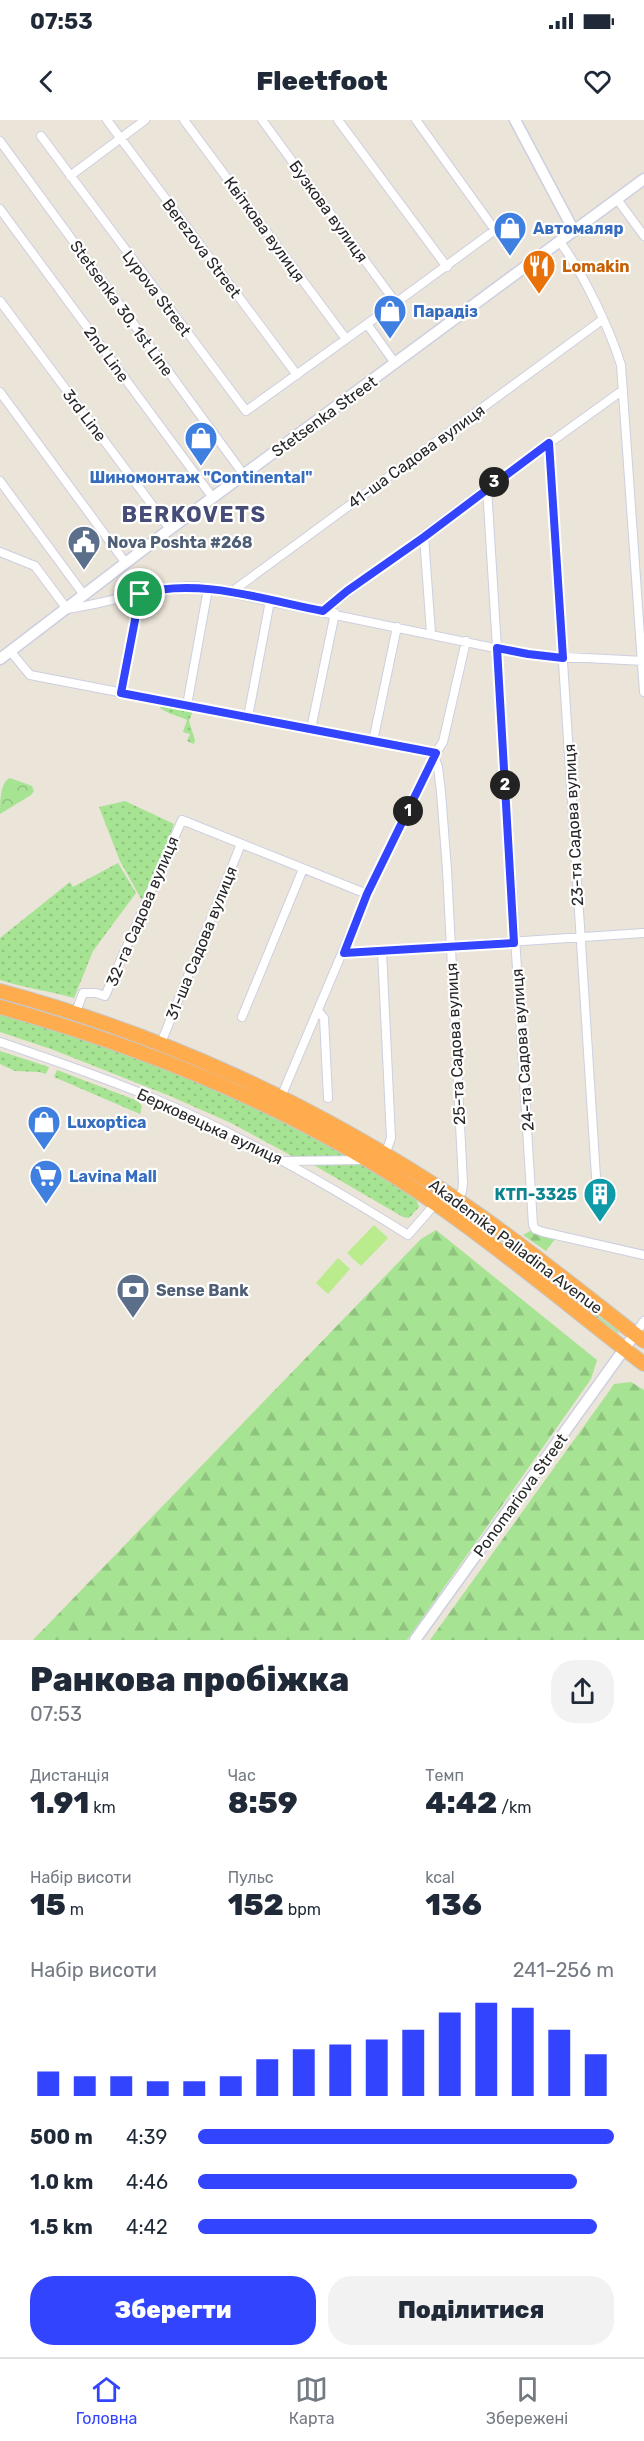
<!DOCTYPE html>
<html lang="uk">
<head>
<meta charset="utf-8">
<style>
  :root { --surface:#fff; --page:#f2f2f3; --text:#1f2937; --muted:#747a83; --line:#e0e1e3; --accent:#3244fe }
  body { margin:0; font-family:Rubik,sans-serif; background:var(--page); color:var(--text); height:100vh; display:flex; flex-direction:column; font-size:22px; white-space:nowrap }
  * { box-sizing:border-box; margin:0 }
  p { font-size:20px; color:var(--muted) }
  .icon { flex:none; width:33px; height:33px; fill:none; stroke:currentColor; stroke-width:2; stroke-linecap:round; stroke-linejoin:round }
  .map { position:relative; height:1520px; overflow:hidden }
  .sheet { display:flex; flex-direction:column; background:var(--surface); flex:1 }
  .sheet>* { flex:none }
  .pin { position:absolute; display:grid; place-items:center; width:51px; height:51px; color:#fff; margin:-26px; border:3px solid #fff; border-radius:50%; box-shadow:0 2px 6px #0007 }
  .km { position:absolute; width:30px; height:30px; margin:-15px; border-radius:50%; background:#222; color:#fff; font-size:16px; line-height:30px; text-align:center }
  .round { display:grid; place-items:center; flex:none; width:63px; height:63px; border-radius:24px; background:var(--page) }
  .summary { display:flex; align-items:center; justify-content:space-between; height:102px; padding:0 30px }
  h1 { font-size:33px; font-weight:800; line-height:45px }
  .stats { display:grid; grid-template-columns:repeat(3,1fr); gap:9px; height:102px; padding:6px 30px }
  .stats div { display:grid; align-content:center }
  .stats b { font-size:30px; font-weight:800 }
  .stats small { font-size:16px; font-weight:400 }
  .stats p { font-size:16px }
  .chart { height:168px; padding:12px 30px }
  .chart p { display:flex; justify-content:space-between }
  .chart svg { width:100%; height:108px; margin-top:6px; stroke:var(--accent); stroke-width:6 }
  .action { display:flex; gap:12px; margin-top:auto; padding:12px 30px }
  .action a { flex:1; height:69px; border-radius:24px; background:var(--accent); color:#fff; font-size:24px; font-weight:800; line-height:69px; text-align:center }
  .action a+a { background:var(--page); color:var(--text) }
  ul { padding:0 30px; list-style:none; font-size:20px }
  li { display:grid; grid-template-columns:96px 72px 1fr; align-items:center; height:45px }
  li i { height:15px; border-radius:8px; background:var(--accent) }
  .status { display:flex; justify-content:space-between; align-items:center; height:42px; padding:0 30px; background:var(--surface); direction:ltr }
  .status svg { height:16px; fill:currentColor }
  header { display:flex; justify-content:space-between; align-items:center; height:78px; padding:0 30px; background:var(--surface); font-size:27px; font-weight:800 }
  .tab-bar { display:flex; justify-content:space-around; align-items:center; height:84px; border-top:2px solid var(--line); background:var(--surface); font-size:16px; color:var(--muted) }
  .tab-bar a { display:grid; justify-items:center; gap:3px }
  .tab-bar .current { color:var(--accent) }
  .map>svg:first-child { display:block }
</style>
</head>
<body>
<div class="status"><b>07:53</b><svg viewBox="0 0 49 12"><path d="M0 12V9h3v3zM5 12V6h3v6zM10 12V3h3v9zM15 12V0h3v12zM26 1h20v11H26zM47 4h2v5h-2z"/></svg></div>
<header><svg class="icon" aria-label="back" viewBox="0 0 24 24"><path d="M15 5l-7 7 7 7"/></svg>Fleetfoot<svg class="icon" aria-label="heart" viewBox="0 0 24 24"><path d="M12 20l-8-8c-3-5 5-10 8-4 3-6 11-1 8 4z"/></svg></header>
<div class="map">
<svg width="644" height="1520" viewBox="0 0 644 1520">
  <defs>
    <pattern id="grass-dots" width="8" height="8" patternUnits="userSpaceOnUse" patternTransform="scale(1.5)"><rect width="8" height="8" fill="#a6e392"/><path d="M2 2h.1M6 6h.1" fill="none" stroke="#8fc37e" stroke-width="1.8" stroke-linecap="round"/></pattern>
    <pattern id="forest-firs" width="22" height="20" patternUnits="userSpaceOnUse" patternTransform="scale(1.5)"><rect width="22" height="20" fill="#a6e392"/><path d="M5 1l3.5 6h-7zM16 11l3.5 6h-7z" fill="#8fc37e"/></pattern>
    <pattern id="park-crowns" width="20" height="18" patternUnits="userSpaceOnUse" patternTransform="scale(1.5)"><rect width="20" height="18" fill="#a6e392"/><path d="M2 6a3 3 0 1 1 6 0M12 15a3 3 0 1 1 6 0" fill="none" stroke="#8fc37e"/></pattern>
  </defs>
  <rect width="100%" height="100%" fill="#ebe4d8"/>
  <path fill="url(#grass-dots)" d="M161,585l32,6 -4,10 6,19 -1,4 -7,-3 3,-7 -7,-2 4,-12c-8,-4 -19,-6 -27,-12z
    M125,681l49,23 -30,80 -24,-43 -21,-54z
    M118,743l18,30 -43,58 -19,47c-25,-7 -49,-10 -74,-18v-42l70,-56 3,5z
    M0,894c59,17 118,33 174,57 60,25 118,56 177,86h-57l-63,-34 -61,-27 -119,-47 -51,-17z
    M0,931l49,16 -3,7 -7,-2 -24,-1 -15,-7z
    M57,950l81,31 4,5 -2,8 -86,-37z
    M312,1044h49l55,35 3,8 -10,11 -6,-1z
    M448,1085l170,126 1,3z"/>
  <path fill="url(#forest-firs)" d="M436,1110l161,130 -6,19 -184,261h-374l388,-401z
    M530,1111l25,8 -9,12 -23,-16z
    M631,1262l13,8v250h-214l180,-250 4,-6z"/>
  <path fill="url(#park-crowns)" d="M10,658l22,8 2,5 -3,4 -31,19c0,-12 0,-32 10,-36z"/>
  <path fill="#baeb8d" d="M374,1105l14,13 -27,28 -14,-13z
    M338,1138l12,11 -22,25 -12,-11z"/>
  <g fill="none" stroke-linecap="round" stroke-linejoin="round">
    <g stroke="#cdcfe1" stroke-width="10">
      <path id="street" d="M107,0l190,255
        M184,0l162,219
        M262,0l134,183
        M338,0l109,147
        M41,16l205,275 121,-87
        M0,21l244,334
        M70,56l75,-56
        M617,79l27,37
        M0,89l213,289
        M560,122c23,31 49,85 61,123l23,327
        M0,181l170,228
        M395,243l-28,-39 128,-94 -79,-110
        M0,272l125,170
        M549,323l49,765
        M0,361l84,114
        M487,368l46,737 2,4 8,3 101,23
        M424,417l7,96
        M0,432l35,14 32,43c44,-6 85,-23 129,-23l332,69 116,6
        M230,473l372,-273
        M323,491l164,-123 136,-98
        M11,532l19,23 406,78
        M121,573l19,-99
        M187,585l21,-116
        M248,597l22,-116
        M311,609l24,-116
        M373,621l24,-114
        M382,831l9,187 -6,17
        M343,833l301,-20
        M318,891l6,7 4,80
        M76,892l7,-19h13l9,3 77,-176 185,74
        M242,897l61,-148
        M0,922c52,18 104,35 155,57 88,37 172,85 253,136l28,-32
        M161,923l80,-199
        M281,977l86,-203 67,-138
        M286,1041l78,-1
        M456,1080l6,-8 1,-9 -16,-313 -6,-78 -3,-25 -4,-11 9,-14 23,-101
        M635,1214l9,-13"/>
    </g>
    <g stroke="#cdcfe1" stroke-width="13">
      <path id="secondary" d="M515,0l59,111
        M0,539l170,-130 474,-350
        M415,1520l220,-306"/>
    </g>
    <g stroke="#c7c7c7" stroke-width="16">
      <path id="highway" d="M0,871c166,45 313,113 456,208 65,44 126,94 188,142
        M0,887c154,43 304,105 436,197 72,50 139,107 208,160"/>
    </g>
    <use href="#street" stroke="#fff" stroke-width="8"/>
    <use href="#secondary" stroke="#fff" stroke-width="10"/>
    <use href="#highway" stroke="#ffac4f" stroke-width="14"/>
  </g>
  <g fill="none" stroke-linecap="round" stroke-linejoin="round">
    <g stroke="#fff" stroke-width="12">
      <path id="route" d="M549,323l14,215 -35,-4 -31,-6 17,295 -170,10 23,-59 69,-141 -315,-60 19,-99c58,-17 125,6 183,17l24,-20 77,-54z"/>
    </g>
    <use href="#route" stroke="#3244fe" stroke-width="8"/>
  </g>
  <defs>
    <g id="shop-pin" transform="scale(1.725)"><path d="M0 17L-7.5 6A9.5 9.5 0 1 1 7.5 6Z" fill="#3f7fe0" stroke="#fff"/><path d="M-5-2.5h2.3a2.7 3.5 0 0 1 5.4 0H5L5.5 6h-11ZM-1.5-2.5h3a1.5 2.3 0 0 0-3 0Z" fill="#fff"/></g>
    <g id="restaurant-pin" transform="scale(1.725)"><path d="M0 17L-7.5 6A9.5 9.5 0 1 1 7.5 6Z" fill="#e8710a" stroke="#fff"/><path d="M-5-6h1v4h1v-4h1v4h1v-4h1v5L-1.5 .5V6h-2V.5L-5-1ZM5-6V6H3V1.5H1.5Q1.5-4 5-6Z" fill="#fff"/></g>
    <g id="civic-pin" transform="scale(1.725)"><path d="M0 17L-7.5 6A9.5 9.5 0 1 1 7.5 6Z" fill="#5c6f8a" stroke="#fff"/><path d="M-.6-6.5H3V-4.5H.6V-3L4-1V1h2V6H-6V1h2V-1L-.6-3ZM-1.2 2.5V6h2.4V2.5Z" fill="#fff"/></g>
    <g id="supermarket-pin" transform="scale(1.725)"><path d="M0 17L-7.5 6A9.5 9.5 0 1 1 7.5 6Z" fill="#3f7fe0" stroke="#fff"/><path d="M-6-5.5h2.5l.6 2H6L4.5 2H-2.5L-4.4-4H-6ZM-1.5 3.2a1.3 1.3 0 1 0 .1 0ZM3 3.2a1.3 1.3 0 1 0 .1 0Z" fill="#fff"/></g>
    <g id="building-pin" transform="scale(1.725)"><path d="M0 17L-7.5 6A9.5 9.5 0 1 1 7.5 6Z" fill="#0f9aa8" stroke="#fff"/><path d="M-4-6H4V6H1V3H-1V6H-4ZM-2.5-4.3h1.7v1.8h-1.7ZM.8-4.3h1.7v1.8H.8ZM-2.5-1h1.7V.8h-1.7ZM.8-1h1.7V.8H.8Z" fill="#fff"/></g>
    <g id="bank-pin" transform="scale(1.725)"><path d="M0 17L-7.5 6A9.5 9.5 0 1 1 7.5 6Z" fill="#5c6f8a" stroke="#fff"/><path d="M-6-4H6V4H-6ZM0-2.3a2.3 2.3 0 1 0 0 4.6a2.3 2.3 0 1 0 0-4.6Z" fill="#fff"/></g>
  </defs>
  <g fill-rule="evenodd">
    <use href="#shop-pin" x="510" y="108"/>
    <use href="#restaurant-pin" x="539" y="146"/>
    <use href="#shop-pin" x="390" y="191"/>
    <use href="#shop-pin" x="201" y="318"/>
    <use href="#civic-pin" x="84" y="422"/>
    <use href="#shop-pin" x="44" y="1002"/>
    <use href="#supermarket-pin" x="46" y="1056"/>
    <use href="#building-pin" x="600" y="1074"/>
    <use href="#bank-pin" x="133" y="1170"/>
  </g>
  <g text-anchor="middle" stroke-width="4.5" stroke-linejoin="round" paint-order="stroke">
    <g font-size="16" fill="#272727" stroke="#fff">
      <text transform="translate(329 91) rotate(54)" y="6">Бузкова вулиця</text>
      <text transform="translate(265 109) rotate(54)" y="6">Квіткова вулиця</text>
      <text transform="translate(202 128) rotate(53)" y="6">Berezova Street</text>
      <text transform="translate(157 173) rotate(53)" y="6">Lypova Street</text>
      <text transform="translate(122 188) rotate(54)" y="6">Stetsenka 30, 1st Line</text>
      <text transform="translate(107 234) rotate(54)" y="6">2nd Line</text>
      <text transform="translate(85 295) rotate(53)" y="6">3rd Line</text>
      <text transform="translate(324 296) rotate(-36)" y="6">Stetsenka Street</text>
      <text transform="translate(416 336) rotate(-36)" y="6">41-ша Садова вулиця</text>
      <text transform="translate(573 705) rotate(-93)" y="6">23-тя Садова вулиця</text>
      <text transform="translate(142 791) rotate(-67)" y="6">32-га Садова вулиця</text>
      <text transform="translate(201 823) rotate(-68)" y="6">31-ша Садова вулиця</text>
      <text transform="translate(455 924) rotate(-93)" y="6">25-та Садова вулиця</text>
      <text transform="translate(522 930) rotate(-94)" y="6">24-та Садова вулиця</text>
      <text transform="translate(210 1006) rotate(25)" y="6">Берковецька вулиця</text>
      <text transform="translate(516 1126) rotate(37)" y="6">Akademika Palladina Avenue</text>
      <text transform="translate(520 1375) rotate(-54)" y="6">Ponomariova Street</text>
    </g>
    <g font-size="16" font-weight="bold" fill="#366cbe" stroke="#fff" text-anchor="start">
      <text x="533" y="114">Автомаляр</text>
      <text x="413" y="197">Парадіз</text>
      <text x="201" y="363" text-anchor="middle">Шиномонтаж "Continental"</text>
      <text x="67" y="1008">Luxoptica</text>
      <text x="69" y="1062">Lavina Mall</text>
    </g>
    <g font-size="16" font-weight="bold" fill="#c56008" stroke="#fff" text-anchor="start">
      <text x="562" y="152">Lomakin</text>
    </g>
    <g font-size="16" font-weight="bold" fill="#4e5e75" stroke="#fff" text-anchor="start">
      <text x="107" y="428">Nova Poshta #268</text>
      <text x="156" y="1176">Sense Bank</text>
    </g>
    <g font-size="16" font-weight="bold" fill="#0d838f" stroke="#fff" text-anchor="end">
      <text x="577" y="1080">КТП-3325</text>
    </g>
    <g font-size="22" font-weight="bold" letter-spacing="1.5" fill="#474b78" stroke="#fff">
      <text x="194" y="402">BERKOVETS</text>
    </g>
  </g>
</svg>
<div class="pin" style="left:140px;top:474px;background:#1e9e55"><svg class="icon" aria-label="arrive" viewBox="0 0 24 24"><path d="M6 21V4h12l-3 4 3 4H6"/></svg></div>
<b class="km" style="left:408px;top:691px">1</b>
<b class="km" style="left:505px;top:665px">2</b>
<b class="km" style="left:494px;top:362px">3</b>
</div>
<section class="sheet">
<div class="summary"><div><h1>Ранкова пробіжка</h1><p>07:53</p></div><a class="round"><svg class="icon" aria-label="share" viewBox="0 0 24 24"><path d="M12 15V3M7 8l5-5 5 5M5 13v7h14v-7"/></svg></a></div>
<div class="stats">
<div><p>Дистанція</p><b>1.91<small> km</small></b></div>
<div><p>Час</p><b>8:59</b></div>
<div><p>Темп</p><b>4:42<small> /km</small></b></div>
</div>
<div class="stats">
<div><p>Набір висоти</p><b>15<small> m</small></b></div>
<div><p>Пульс</p><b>152<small> bpm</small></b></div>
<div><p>kcal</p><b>136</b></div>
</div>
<div class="chart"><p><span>Набір висоти</span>241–256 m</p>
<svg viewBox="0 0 160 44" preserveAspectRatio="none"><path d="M5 44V34M15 44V36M25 44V36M35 44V38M45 44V38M55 44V36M65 44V29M75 44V25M85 44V23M95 44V21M105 44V17M115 44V10M125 44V6M135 44V8M145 44V17M155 44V27"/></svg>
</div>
<ul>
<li><b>500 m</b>4:39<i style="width:100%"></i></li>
<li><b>1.0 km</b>4:46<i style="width:91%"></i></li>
<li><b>1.5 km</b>4:42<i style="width:96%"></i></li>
</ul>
<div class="action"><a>Зберегти</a><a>Поділитися</a></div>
</section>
<nav class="tab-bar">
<a class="current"><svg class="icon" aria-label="home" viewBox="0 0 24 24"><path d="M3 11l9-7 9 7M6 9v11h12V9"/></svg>Головна</a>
<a><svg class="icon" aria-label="map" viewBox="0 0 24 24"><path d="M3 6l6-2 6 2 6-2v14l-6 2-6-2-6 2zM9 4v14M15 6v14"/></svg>Карта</a>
<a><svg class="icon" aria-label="saved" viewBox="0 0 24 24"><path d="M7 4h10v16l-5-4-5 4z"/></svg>Збережені</a>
</nav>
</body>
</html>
